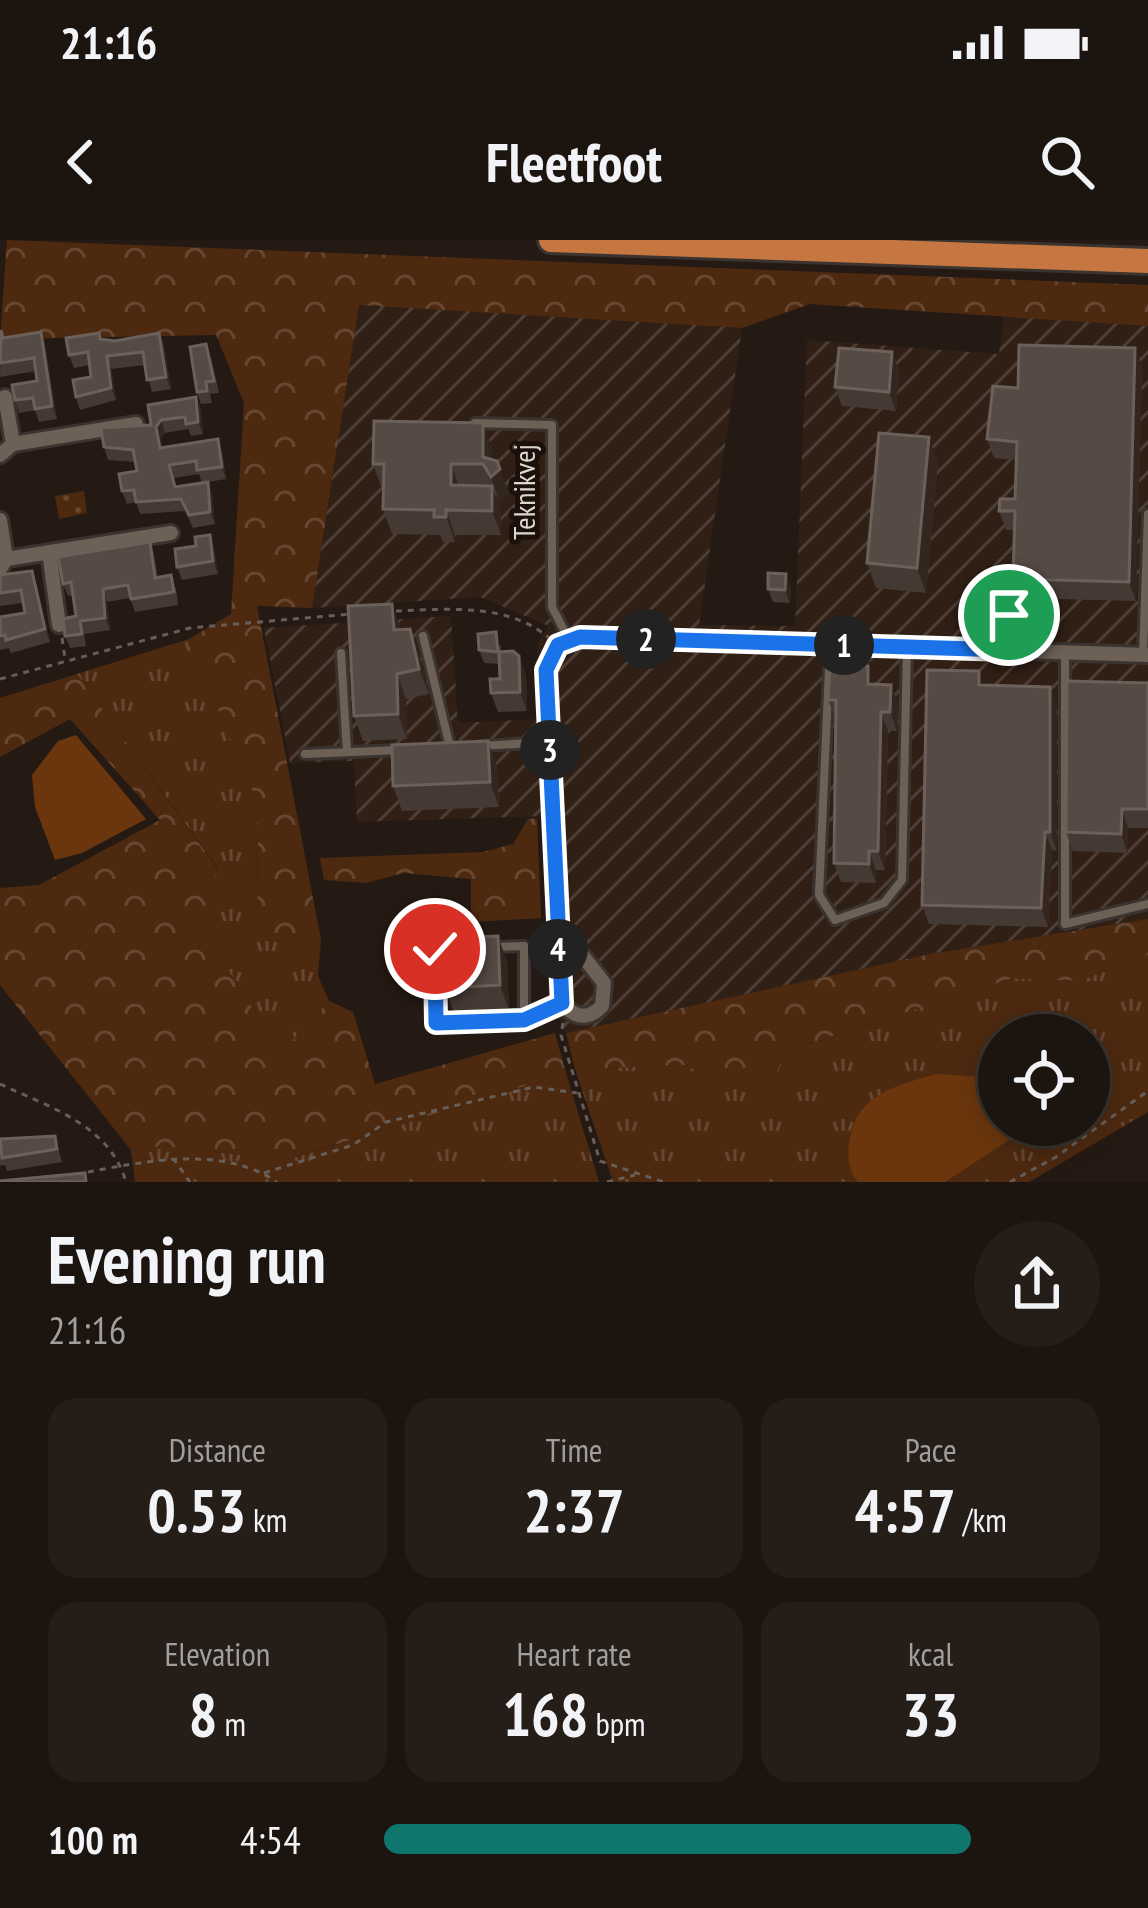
<!DOCTYPE html>
<html lang="en">
<head>
<meta charset="utf-8">
<style>
  :root { --surface:#1c140e; --page:#251d17; --text:#f1f3f6; --muted:#a09e9e; --line:#3a332e; --accent:#0f766e }
  body { margin:0; font-family:"PT Sans Narrow",sans-serif; background:var(--page); color:var(--text); height:100vh; display:flex; flex-direction:column; font-size:45px; white-space:nowrap }
  * { box-sizing:border-box; margin:0 }
  p { font-size:39px; color:var(--muted) }
  .icon { flex:none; width:66px; height:66px; fill:none; stroke:currentColor; stroke-width:2; stroke-linecap:round; stroke-linejoin:round }
  .map { position:relative; height:942px; overflow:hidden }
  .side { display:flex; flex-direction:column; background:var(--surface); flex:1 }
  .side>* { flex:none }
  .fabs { position:absolute; left:978px; top:774px; display:grid; gap:24px }
  .fabs a { display:grid; place-items:center; width:132px; height:132px; border-radius:50%; background:var(--surface); box-shadow:0 6px 30px #0003,0 0 0 3px var(--line); font-size:60px }
  .pin { position:absolute; display:grid; place-items:center; width:102px; height:102px; color:#fff; margin:-51px; border:6px solid #fff; border-radius:50%; box-shadow:0 3px 12px #0007 }
  .km { position:absolute; width:60px; height:60px; margin:-30px; border-radius:50%; background:#222; color:#fff; font-size:33px; line-height:60px; text-align:center }
  .round { display:grid; place-items:center; flex:none; width:126px; height:126px; border-radius:63px; background:var(--page) }
  .head { display:flex; align-items:center; justify-content:space-between; height:204px; padding:0 48px }
  h1 { font-size:66px; font-weight:600; line-height:90px }
  .figures { display:grid; grid-template-columns:repeat(3,1fr); gap:18px; height:204px; padding:12px 48px }
  .figures div { display:grid; align-content:center; border-radius:30px; background:var(--page); text-align:center }
  .figures b { font-size:60px; font-weight:600 }
  .figures small { font-size:33px; font-weight:400 }
  .figures p { font-size:33px }
  ul { padding:0 48px; list-style:none; font-size:39px }
  li { display:grid; grid-template-columns:192px 144px 1fr; align-items:center; height:90px }
  li i { height:30px; border-radius:15px; background:var(--accent) }
  .status { display:flex; justify-content:space-between; align-items:center; height:84px; padding:0 60px; background:var(--surface); direction:ltr }
  .status svg { height:33px; fill:currentColor }
  header { display:flex; justify-content:space-between; align-items:center; height:156px; padding:0 48px; background:var(--surface); font-size:54px; font-weight:600 }
  .map>svg:first-child { display:block }
</style>
</head>
<body>
<div class="status"><b>21:16</b><svg viewBox="0 0 49 12"><path d="M0 12V9h3v3zM5 12V6h3v6zM10 12V3h3v9zM15 12V0h3v12zM26 1h20v11H26zM47 4h2v5h-2z"/></svg></div>
<header><svg class="icon" aria-label="back" viewBox="0 0 24 24"><path d="M15 5l-7 7 7 7"/></svg>Fleetfoot<svg class="icon" aria-label="search" viewBox="0 0 24 24"><circle cx="10" cy="10" r="6"/><path d="M15 15l6 6"/></svg></header>
<div class="map">
<svg width="1148" height="942" viewBox="0 0 1148 942">
  <defs>
    <pattern id="industrial-furrows" width="10" height="10" patternUnits="userSpaceOnUse" patternTransform="scale(3)"><rect width="10" height="10" fill="#301f15"/><path d="M-1 1l2-2M0 10L10 0M9 11l2-2" fill="none" stroke="#4e3f36"/></pattern>
    <pattern id="grass-tufts" width="24" height="20" patternUnits="userSpaceOnUse" patternTransform="scale(3)"><rect width="24" height="20" fill="#4d2910"/><path d="M3 7l-1-3M5 7V3M7 7l1-3M15 17l-1-3M17 17v-4M19 17l1-3" fill="none" stroke="#664732"/></pattern>
    <pattern id="forest-crowns" width="20" height="18" patternUnits="userSpaceOnUse" patternTransform="scale(3)"><rect width="20" height="18" fill="#4d2910"/><path d="M2 6a3 3 0 1 1 6 0M12 15a3 3 0 1 1 6 0" fill="none" stroke="#664732"/></pattern>
    <pattern id="park-dots" width="8" height="8" patternUnits="userSpaceOnUse" patternTransform="scale(3)"><rect width="8" height="8" fill="#4d2910"/><path d="M2 2h.1M6 6h.1" fill="none" stroke="#664732" stroke-width="1.8" stroke-linecap="round"/></pattern>
  </defs>
  <rect width="100%" height="100%" fill="#251a13"/>
  <path fill="url(#industrial-furrows)" d="M359,64l383,24 -43,297 96,1 12,-286 192,14 5,-38 144,10v593l-218,35 -364,79 -16,-35 -5,-182 -188,6 -3,-61 -64,2 -26,-135 187,-12 7,107 82,-4 -3,-74 12,-19 -69,-29 -168,11z"/>
  <path fill="url(#grass-tufts)" fill-rule="evenodd" d="M189,399l69,166 -1,136 64,-1 -3,36 11,25 -48,52 -76,-119 12,-67 -140,-193z
    M1148,715v157l-119,70h-416l-38,-113 111,-4 31,17 58,-7 11,-24 227,-73 66,3zM999,795h90v90h-90z
    M566,833l33,109h-464l-4,-32 32,-4 124,14z"/>
  <path fill="url(#forest-crowns)" d="M7,0l1141,45v41l-338,-22 -68,24 -383,-23 -47,303 -55,-2 64,334 -64,1 1,-136 -69,-166 42,-25 13,-211 -28,-68 -216,4z
    M77,434l140,194 -12,66 76,119 48,-52 24,11 22,72 180,-51 11,40 -280,87 -123,-14 -32,4 -131,-165v-97l39,-3 121,-65 -90,-101 -70,38v-59z
    M537,578l4,100 -70,4v-43l-68,-6 -37,10 -42,-3 -4,-22 163,-6 30,-8 15,-25z
    M1148,679v36l-69,26 -66,-3 -227,73 -11,24 -58,7 -31,-17 -111,4 -9,-36 364,-79z"/>
  <path fill="url(#park-dots)" d="M84,251l3,22 -28,6 -4,-23z"/>
  <path fill="#6b360d" d="M76,495l70,84 -64,34 -27,7 -20,-53 -3,-32 26,-34z
    M936,834l63,4v47h33l-87,57h-87c-11,-13 -11,-28 -8,-45 8,-43 48,-52 86,-63z"/>
  <g fill="none" stroke-linecap="round" stroke-linejoin="round">
    <g stroke="#3b332f" stroke-width="14">
      <path id="service" d="M475,183l77,2v182l17,33
        M423,396l27,111
        M830,406l-11,249 16,25 49,-17 18,-23 5,-231
        M1007,409l2,-34
        M1065,412v272l83,-20
        M341,413l6,99
        M1143,415l5,-141
        M480,506l69,-4
        M305,514l94,-4
        M497,707l27,-1v74
        M452,708l-17,1 1,74 88,-3 37,-16"/>
    </g>
    <g stroke="#3b332f" stroke-width="20">
      <path id="minor" d="M5,157l8,47
        M0,215l13,-11 123,-20
        M0,280l6,39
        M49,312l10,73
        M0,329l6,-10 165,-26
        M558,684l46,59 -2,23c-16,17 -33,10 -43,-9l-13,-328 12,-24 23,-8 567,18"/>
    </g>
    <g stroke="#3b332f" stroke-width="30">
      <path id="motorway" d="M551,0l597,21"/>
    </g>
    <path stroke="#685e58" stroke-width="3" stroke-dasharray="6 6" stroke-linecap="butt" d="M396,371c51,-2 111,-8 152,26
      M62,398l3,20
      M0,439l190,-51 161,-14
      M563,783l-2,12 39,126 64,21
      M0,844c49,23 110,41 126,98
      M173,918l17,24
      M88,932c59,-11 135,-27 189,10
      M264,933l89,-28 33,-23 148,-35 43,6
      M607,942l28,-7
      M1010,942l46,-25 92,-66"/>
    <use href="#service" stroke="#6d6057" stroke-width="8"/>
    <use href="#minor" stroke="#6d6057" stroke-width="14"/>
    <use href="#motorway" stroke="#c67741" stroke-width="24"/>
  </g>
  <path fill="#453a33" fill-rule="evenodd" d="M1,90l3,8 37,-6 4,13 12,74 -18,3 -4,-12 -16,3 -4,-13 22,-19 -1,-10 -36,6z
    M99,93l2,6 14,2 44,-8 5,12 7,44 -19,3 -7,-27 -34,4 5,31 -36,10 -4,-13 15,-20 -1,-12 -16,3 -5,-13z
    M892,112l7,19 -3,40 -54,-5 -7,-19z
    M211,117l8,36 -9,1 2,9 -11,1 -4,-12z
    M1142,127l-6,234 -116,-3 -7,-19 2,-49h-9l-7,-19 16,-12 1,-39 -22,-2 -7,-19 31,-51z
    M196,157l5,13 2,24 -12,2 -3,-7 -23,4 -4,6 1,9 56,-9 4,13 4,27 -18,3 4,12 3,30 -22,4 -8,-17 -45,3 -4,-12 -9,2 -5,-13 15,-20 -2,-9 -27,-2 -4,-13 47,-22zM199,234l3,9 -26,4 -2,-9z
    M492,207v12l17,35 -9,8 -5,-9 6,18v24h-46v7h-12l-3,-7 -48,-1 -9,-25 -1,-20 -9,-25z
    M938,223l-12,130 -50,-5 -9,-25z
    M210,295l4,13 4,26 -36,6 -5,-13 19,-21z
    M150,302l4,13 4,23 18,10 2,17 -43,7 -5,-14 -23,4 3,28 -26,4 2,12 -16,2 -5,-12 11,-20 -3,-21 -5,1 -5,-12z
    M0,335l36,8 14,59 -39,11 -2,-5 -9,2v-33l25,-4 -2,-10 -23,3z
    M791,347l-1,16 -17,-1 -5,-13z
    M410,389l9,25 10,40 -23,5 1,40 -44,2 -9,-25 47,-86z
    M501,405v7l25,23 1,36 -29,1 -7,-19 9,-14v-15l-16,-1 -5,-13z
    M1148,443v145h-20v25l-55,-2 -7,-19z
    M875,444l16,1 7,19 -1,27h-9l-3,139h-9v13l-35,-1 -7,-19 2,-144 -8,-19z
    M984,445l66,2 7,19v145l-5,-1 -4,77 -119,-3 -7,-19z
    M497,526l2,41 -97,4 -9,-25z
    M507,721l2,49 -55,3 -9,-25z
    M55,896l7,26 -55,9 -2,-6 -5,1v-27z"/>
  <path fill="#32261f" d="M41,92l4,13 12,74 -5,-13z
    M159,93l5,12 7,44 -5,-12z
    M1135,108l7,19 -6,234 -7,-19z
    M892,112l7,19 -3,40 -7,-19z
    M107,116l4,13 5,31 -5,-12z
    M196,157l5,13 2,24 -5,-12z
    M161,180l4,13 -4,6 4,22 -9,-34z
    M483,183l9,24v29l5,-15 12,33 -9,8 -17,-45z
    M929,197l9,26 -12,130 -9,-25z
    M218,199l4,13 4,27 -4,-12z
    M451,224l9,25 -9,-4z
    M208,242l4,12 3,30 -5,-12z
    M492,246l9,25v24l-9,-24z
    M446,270l9,25v7l-9,-25z
    M210,295l4,13 4,26 -5,-13z
    M32,331l4,12 14,59 -5,-13z
    M786,334l5,13 -1,16 -5,-13z
    M103,349l4,13 3,28 -5,-12z
    M392,364l9,25 2,27 -9,-26z
    M410,389l9,25 10,40 -10,-25z
    M519,416l7,19 1,36 -7,-19z
    M397,434l9,25 1,40 -9,-25z
    M891,445l7,19 -1,27 -7,-19z
    M1050,447l7,19v145l-7,-19z
    M881,472l7,19 -3,139 -7,-19z
    M488,501l9,25 2,41 -9,-25z
    M1122,569l6,19v25l-7,-19z
    M1045,592l7,18 -4,77 -7,-19z
    M869,611l7,19v13l-7,-19z
    M498,696l9,25 2,49 -9,-25z"/>
  <path fill="#564a44" stroke="#6b605a" stroke-width="3" d="M1,90l2,8 38,-6 11,74 -17,3 -2,-11 -18,2 -3,-15 25,-4 -3,-23 -34,5z
    M99,93l1,6 15,2 44,-8 7,44 -19,3 -4,-28 -36,4 4,32 -35,9 -3,-17 18,-3 -3,-25 -19,3 -3,-17z
    M206,104l8,37 -8,1 1,9 -10,1 -7,-45z
    M1019,105l116,3 -6,234 -116,-3 2,-68h-16l1,-12h15l2,-57 -30,-3 6,-53 25,2z
    M839,108l53,4 -3,40 -54,-5z
    M196,157l2,25 -12,2 -1,-7 -24,3 -5,7 4,21 58,-9 4,28 -25,3 -1,-9 -27,4 6,22 33,-5 2,30 -21,3 -8,-16 -45,3 -2,-12 -12,1 -3,-17 18,-3 -4,-21 -29,-3 -3,-19 50,-3 -3,-20z
    M374,181l109,2v34l14,4 3,8 -9,8 -8,-13h-32v21l41,1v25l-46,-1v7h-12v-7l-51,-1 1,-45h-11z
    M879,193l50,4 -12,131 -50,-5z
    M210,295l3,26 -36,6 -2,-18 21,-3 -1,-9z
    M150,302l5,36 16,-3 3,17 -43,7 -3,-14 -25,4 2,29 -25,3 2,13 -17,2 -2,-17 13,-3 -5,-34 -8,2 -5,-27z
    M32,331l13,58 -39,11 -1,-5 -5,1v-19l25,-4 -4,-23 -21,3v-18z
    M768,333l18,1 -1,16 -17,-1z
    M392,364l2,26 16,-1 9,40 -22,5 1,40 -44,2 -6,-110z
    M496,392l2,20 -19,-2 -1,-16z
    M513,411l6,5 1,36 -29,1 -1,-14h10l-1,-27z
    M830,425l38,1v18l23,1 -1,27h-9l-3,139h-9v13l-35,-1 2,-163h-8z
    M927,430l52,1v14l71,2v145h-5l-4,76 -119,-3z
    M1067,441l81,2v126h-26l-1,25 -55,-2z
    M488,501l2,41 -97,4 -1,-41z
    M498,696l2,49 -55,3 -2,-50z
    M55,896l2,13 -55,9 -2,-19z
    M85,933l1,9h-86v-1z"/>
  <g fill="none" stroke-linecap="round" stroke-linejoin="round">
    <g stroke="#fff" stroke-width="24">
      <path id="route" d="M435,709l1,74 88,-3 38,-17 -16,-333 12,-25 22,-8 427,13 2,-35"/>
    </g>
    <use href="#route" stroke="#1a73e8" stroke-width="15"/>
  </g>
  <g text-anchor="middle" stroke-width="10" stroke-linejoin="round" paint-order="stroke">
    <g font-size="30" fill="#ddd5d0" stroke="#1b110a">
      <text transform="translate(525 252) rotate(-90)" y="10">Teknikvej</text>
    </g>
  </g>
</svg>
<div class="fabs">
<a><svg class="icon" aria-label="locate" viewBox="0 0 24 24"><circle cx="12" cy="12" r="6"/><path d="M12 2v4M12 18v4M2 12h4M18 12h4"/></svg></a>
</div>
<div class="pin" style="left:1009px;top:375px;background:#1e9e55"><svg class="icon" aria-label="arrive" viewBox="0 0 24 24"><path d="M6 21V4h12l-3 4 3 4H6"/></svg></div>
<div class="pin" style="left:435px;top:709px;background:#d93025"><svg class="icon" aria-label="check" viewBox="0 0 24 24"><path d="M5 12l5 5 9-10"/></svg></div>
<b class="km" style="left:844px;top:405px">1</b>
<b class="km" style="left:646px;top:399px">2</b>
<b class="km" style="left:550px;top:510px">3</b>
<b class="km" style="left:558px;top:709px">4</b>
</div>
<section class="side">
<div class="head"><div><h1>Evening run</h1><p>21:16</p></div><a class="round"><svg class="icon" aria-label="share" viewBox="0 0 24 24"><path d="M12 15V3M7 8l5-5 5 5M5 13v7h14v-7"/></svg></a></div>
<div class="figures">
<div><p>Distance</p><b>0.53<small> km</small></b></div>
<div><p>Time</p><b>2:37</b></div>
<div><p>Pace</p><b>4:57<small> /km</small></b></div>
</div>
<div class="figures">
<div><p>Elevation</p><b>8<small> m</small></b></div>
<div><p>Heart rate</p><b>168<small> bpm</small></b></div>
<div><p>kcal</p><b>33</b></div>
</div>
<ul>
<li><b>100 m</b>4:54<i style="width:82%"></i></li>
</ul>
</section>
</body>
</html>
